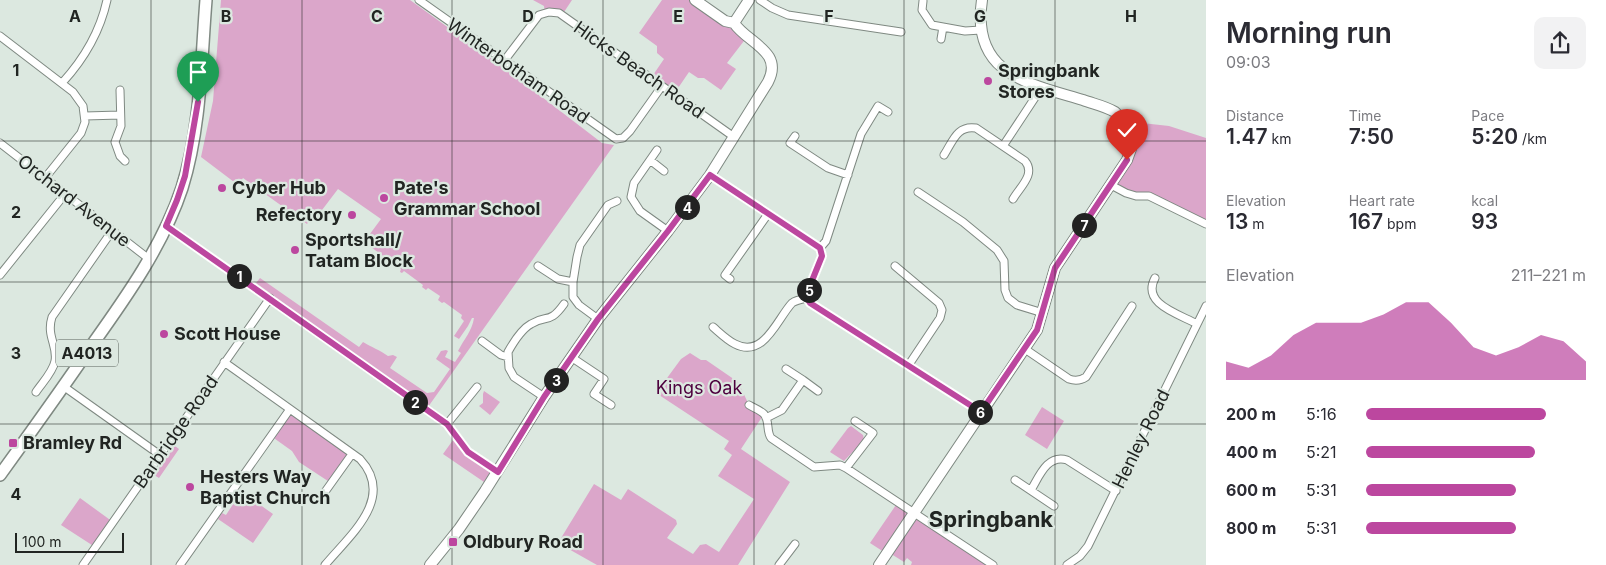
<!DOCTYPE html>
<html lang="en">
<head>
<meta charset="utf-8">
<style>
  :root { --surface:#fff; --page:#f2f2f3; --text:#2b2b33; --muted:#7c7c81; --accent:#bc479f }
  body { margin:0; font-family:Inter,sans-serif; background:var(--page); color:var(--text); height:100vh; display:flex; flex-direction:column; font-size:19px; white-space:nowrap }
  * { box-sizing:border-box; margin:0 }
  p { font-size:16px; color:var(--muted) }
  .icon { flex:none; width:28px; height:28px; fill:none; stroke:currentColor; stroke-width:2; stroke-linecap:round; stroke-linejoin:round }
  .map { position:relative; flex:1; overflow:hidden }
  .details { display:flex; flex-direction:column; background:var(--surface); width:400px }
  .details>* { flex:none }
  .scale { position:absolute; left:15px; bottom:12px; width:109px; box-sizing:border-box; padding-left:5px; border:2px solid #212522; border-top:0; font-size:14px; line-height:18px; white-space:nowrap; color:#212522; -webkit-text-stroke:4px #dce8e0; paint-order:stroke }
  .pin { position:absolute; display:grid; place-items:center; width:42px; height:42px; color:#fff; margin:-51px -21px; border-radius:50% 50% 50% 0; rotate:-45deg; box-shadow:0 0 5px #0007 }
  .pin .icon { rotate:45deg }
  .km { position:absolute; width:25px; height:25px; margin:-12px; border-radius:50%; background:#222; color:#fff; font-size:14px; line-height:25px; text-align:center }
  .round { display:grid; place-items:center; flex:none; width:52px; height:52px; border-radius:10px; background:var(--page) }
  .overview { display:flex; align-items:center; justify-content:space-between; height:85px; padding:0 20px }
  h1 { font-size:28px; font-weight:600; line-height:38px }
  .figures { display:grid; grid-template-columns:repeat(3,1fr); gap:8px; height:85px; padding:5px 20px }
  .figures div { display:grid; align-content:center }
  .figures b { font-size:21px; font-weight:600 }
  .figures small { font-size:14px; font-weight:400 }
  .figures p { font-size:14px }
  .chart { height:140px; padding:10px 20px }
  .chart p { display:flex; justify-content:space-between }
  .chart svg { width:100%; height:90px; margin-top:5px; fill:var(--accent); opacity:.7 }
  ul { padding:0 20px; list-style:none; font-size:16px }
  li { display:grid; grid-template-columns:80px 60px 1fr; align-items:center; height:38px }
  li i { height:12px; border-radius:6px; background:var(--accent) }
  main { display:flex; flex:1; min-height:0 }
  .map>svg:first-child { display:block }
</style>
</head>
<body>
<main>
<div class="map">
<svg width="1206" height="565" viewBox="0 0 1206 565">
  <rect width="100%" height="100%" fill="#dce8e0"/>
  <path fill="#dba6ca" d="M221,0h189l90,65 102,78 12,2 -186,262 -172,-124 4,-5 99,69 4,-5c8,5 17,8 25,14l5,-1 4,2 -7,11 37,25 7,-1 16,-23 -14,-10 5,-8 5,-1 2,1 -3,6 10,5 6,-9 -3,-2c6,-12 14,-20 16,-33h-2l-4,8 -9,13 -5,-3 10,-15 -3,-3 1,-3 -18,-13 -2,1 -4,-3 2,-4 -12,-8 -2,2 -4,-3 1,-2 -19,-14 -2,2 -2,-1 1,-3 -37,-27 17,-23 -43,-30 -19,25 -4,-2 -8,12 -64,-46 -5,7 -37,-28 12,-56z
    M533,0h39l-10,15 -17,-2 -1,-7z
    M662,0h33l52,37 -20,26 9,6 -15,21 -17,-12h-6l-9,-6 -15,22 -23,-16 13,-19 -7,-6v-7l-18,-13z
    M1124,121l45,5 37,12v86l-57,-28h-13l-25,-11 16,-25z
    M690,353l11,7h5l32,22 11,23 15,9 -23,35 49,33 -52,83h-141l-39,-22 36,-59 27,16 7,-11 48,31 1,4 -10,14 26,16 7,-9 6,-1 13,8 35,-53 -36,-23 14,-21 -8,-6 5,-8 -73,-48 25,-34z
    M484,391l16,11 -10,13 -11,-9 4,-3v-9z
    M1042,407l22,14 -17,28 -22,-14z
    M290,409l62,45 -21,29 -32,-21 -7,-11 -21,-15z
    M851,426l12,9 1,5 -20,21 -14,-9 18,-24z
    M453,440l11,12 27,20 -7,10 -41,-28z
    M175,446l4,3 -20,29 -5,-3z
    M239,490l34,24 -20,29 -35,-24 4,-6 4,2 11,-17 -2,-3z
    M80,498l33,24 -18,25 -34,-22z
    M898,502l95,63h-82l1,-3 -5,-4 -3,4 -16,-10 -1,2 -17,-11z"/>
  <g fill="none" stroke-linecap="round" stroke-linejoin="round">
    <g stroke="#7f8982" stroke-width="9">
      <path id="street" d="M419,0l197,139 7,-1 7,-7 32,-45
        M760,0l12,8 16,7 113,17
        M923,1l-1,9 10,15 33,6 16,-1
        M0,36l73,56 10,14 2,16 -4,11 -36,45
        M941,39l2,-12
        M504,61l35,-46 10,-3 10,1 175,124
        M62,83c22,-24 38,-51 45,-83
        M120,90l1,36 -6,16 5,14 5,5
        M85,116l35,-1
        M795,136l-5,7 38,25 20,7
        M0,143l149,116
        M1003,146l33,-50 3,-9
        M657,150l-23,33 -3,14 9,14 28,20
        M944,155c9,-14 13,-30 32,-27l49,33c11,13 -5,26 -12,38
        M650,160l14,11
        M710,175l110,73
        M1111,185l15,8 10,3h13l57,28
        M918,192l45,30 34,28 7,11 1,29 3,8 9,7 26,8
        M166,226l281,198 21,28 30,20
        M820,248l2,8 -15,37v5l3,5 171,109
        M820,248l6,-7 35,-107 17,-28 10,6
        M538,266l20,13 15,3
        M895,266l44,37 3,7 -2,8 -32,48
        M0,275l65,-81
        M1155,278c-14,26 24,36 42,46
        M730,279l-5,-4 43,-61
        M598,319l-19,-14 -6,-8v-15l4,-25 3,-12 28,-40 9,-4
        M713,327c7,6 14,13 22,17 29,15 42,-25 57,-41 4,-3 10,-4 15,-5
        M482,341l19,14 7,2
        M1025,349l44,30c6,2 11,2 17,-2l46,-71
        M571,357l33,22 -10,15 17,11
        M224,362l136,97c36,39 -10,76 -35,106
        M803,380l15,11
        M63,386l97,69
        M36,392c6,-9 17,-20 19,-31 3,-15 -9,-25 -3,-44l60,-86
        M544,397l-30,-20 -5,-9 -1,-16c5,-9 14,-23 23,-28 16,-10 18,1 33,-20
        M749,405c5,3 11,5 15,9 6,7 2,17 7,24l43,29 26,-2 6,3 147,97
        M766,418l16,-8 21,-30 -17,-11
        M447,424l30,-37
        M846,468l27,-35 -18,-12
        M1015,480l39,26
        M1031,490c8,-13 16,-36 36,-30l49,31
        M322,496l30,-42
        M83,565l187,-267
        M180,565l110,-156
        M779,565l16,-21
        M1067,565l13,-9 8,-10 118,-240"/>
    </g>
    <g stroke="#7f8982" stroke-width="12">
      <path id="secondary" d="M695,0l30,21 9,2
        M734,23l15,-23
        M430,565l29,-36 26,-38 59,-94 54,-78 70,-88 42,-56 58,-93c16,-31 -21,-39 -34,-59
        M879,565l158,-235 18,-62 72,-108 4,-11 -1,-17 -6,-11 -9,-9c-10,-6 -21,-8 -32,-12 -56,-17 -112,-26 -101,-100"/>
    </g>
    <g stroke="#7f8982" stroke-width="14">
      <path id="primary" d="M0,475c31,-43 62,-86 92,-130 35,-49 71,-100 90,-157 19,-61 19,-126 24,-188"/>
    </g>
    <use href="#street" stroke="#fff" stroke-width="7"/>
    <use href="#secondary" stroke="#fff" stroke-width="10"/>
    <use href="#primary" stroke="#fff" stroke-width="11"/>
  </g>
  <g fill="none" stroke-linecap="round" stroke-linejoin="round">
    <g stroke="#fff" stroke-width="10">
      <path id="route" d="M198,102l-13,74 -8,24 -11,26 281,198 21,28 30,20 46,-75 54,-78 70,-88 42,-56 110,73 2,8 -15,37v5l3,5 171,109 56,-82 18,-62 72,-108"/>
    </g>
    <use href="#route" stroke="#bc479f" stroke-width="6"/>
  </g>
  <path fill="none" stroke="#212522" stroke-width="1" stroke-opacity="0.55" d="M151,0v565M302,0v565M452,0v565M603,0v565M754,0v565M904,0v565M1055,0v565M0,141h1206M0,282h1206M0,424h1206"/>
  <g fill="#bc479f" stroke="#dce8e0" stroke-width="2">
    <circle cx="988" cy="81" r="5"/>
    <circle cx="222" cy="188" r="5"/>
    <circle cx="384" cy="198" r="5"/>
    <circle cx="352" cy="215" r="5"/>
    <circle cx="295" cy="250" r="5"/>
    <circle cx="164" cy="334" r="5"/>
    <rect x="8" y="438" width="10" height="10" rx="2.5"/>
    <circle cx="190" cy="487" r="5"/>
    <rect x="448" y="537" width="10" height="10" rx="2.5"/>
  </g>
  <g text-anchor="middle" stroke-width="4.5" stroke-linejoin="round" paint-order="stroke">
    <rect fill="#dce8e0" stroke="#59605b" stroke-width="1" x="56" y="339.5" width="62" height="27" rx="4"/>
    <g font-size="16" font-weight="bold" fill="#212522">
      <text x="87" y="359">A4013</text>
    </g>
    <g font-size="18" fill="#212522" stroke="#dce8e0">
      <text transform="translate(639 70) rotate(35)" y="6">Hicks Beach Road</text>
      <text transform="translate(518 71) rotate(35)" y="6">Winterbotham Road</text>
      <text transform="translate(74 201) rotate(38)" y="6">Orchard Avenue</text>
      <text transform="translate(176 432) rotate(-55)" y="6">Barbridge Road</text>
      <text transform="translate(1141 439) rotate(-64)" y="6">Henley Road</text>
    </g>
    <g font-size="18" font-weight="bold" fill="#212522" stroke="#dce8e0" text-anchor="start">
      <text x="998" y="77">Springbank<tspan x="998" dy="21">Stores</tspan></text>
      <text x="232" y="194">Cyber Hub</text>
      <text x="394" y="194">Pate's<tspan x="394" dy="21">Grammar School</tspan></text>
      <text x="342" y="221" text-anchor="end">Refectory</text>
      <text x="305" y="246">Sportshall/<tspan x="305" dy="21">Tatam Block</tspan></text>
      <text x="174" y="340">Scott House</text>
      <text x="23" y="449">Bramley Rd</text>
      <text x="200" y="483">Hesters Way<tspan x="200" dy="21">Baptist Church</tspan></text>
      <text x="463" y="548">Oldbury Road</text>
    </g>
    <g font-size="18" fill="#4d003e" stroke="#dce8e0">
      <text x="699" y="394">Kings Oak</text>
    </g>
    <g font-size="22" font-weight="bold" fill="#212522" stroke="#dce8e0">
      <text x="991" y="527">Springbank</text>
    </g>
  </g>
  <g font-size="16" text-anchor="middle" font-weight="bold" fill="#212522" stroke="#dce8e0" stroke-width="4.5" stroke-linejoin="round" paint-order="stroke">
    <text x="75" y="22">A</text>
    <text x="226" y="22">B</text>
    <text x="377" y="22">C</text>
    <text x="528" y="22">D</text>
    <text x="678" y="22">E</text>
    <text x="829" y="22">F</text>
    <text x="980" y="22">G</text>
    <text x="1131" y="22">H</text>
    <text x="16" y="76">1</text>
    <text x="16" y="218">2</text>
    <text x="16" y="359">3</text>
    <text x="16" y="500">4</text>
  </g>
</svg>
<div class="scale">100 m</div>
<div class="pin" style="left:198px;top:102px;background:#1e9e55"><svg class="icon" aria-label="arrive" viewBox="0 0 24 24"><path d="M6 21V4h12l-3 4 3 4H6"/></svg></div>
<div class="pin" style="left:1127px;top:160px;background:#d93025"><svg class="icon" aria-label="check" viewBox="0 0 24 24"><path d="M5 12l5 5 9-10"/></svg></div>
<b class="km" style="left:239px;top:276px">1</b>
<b class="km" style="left:415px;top:402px">2</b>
<b class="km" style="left:556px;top:380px">3</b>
<b class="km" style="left:687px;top:207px">4</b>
<b class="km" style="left:809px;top:290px">5</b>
<b class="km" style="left:980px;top:412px">6</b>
<b class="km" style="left:1084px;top:225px">7</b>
</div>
<section class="details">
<div class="overview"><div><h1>Morning run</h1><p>09:03</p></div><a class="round"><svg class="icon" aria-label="share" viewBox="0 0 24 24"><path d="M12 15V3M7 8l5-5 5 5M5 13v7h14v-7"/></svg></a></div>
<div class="figures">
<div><p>Distance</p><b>1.47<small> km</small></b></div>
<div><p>Time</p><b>7:50</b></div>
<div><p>Pace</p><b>5:20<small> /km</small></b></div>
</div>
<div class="figures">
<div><p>Elevation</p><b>13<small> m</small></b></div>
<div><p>Heart rate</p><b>167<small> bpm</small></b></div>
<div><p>kcal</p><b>93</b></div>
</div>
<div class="chart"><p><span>Elevation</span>211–221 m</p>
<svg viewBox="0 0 160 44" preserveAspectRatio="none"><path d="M0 44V35L10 38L20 32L30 22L40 16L50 16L60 16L70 12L80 6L90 6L100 16L110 28L120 32L130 28L140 22L150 25L160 35V44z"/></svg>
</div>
<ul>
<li><b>200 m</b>5:16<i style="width:82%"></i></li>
<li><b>400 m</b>5:21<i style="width:77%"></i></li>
<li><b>600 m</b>5:31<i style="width:68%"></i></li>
<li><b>800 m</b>5:31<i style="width:68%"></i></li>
</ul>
</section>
</main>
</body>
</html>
